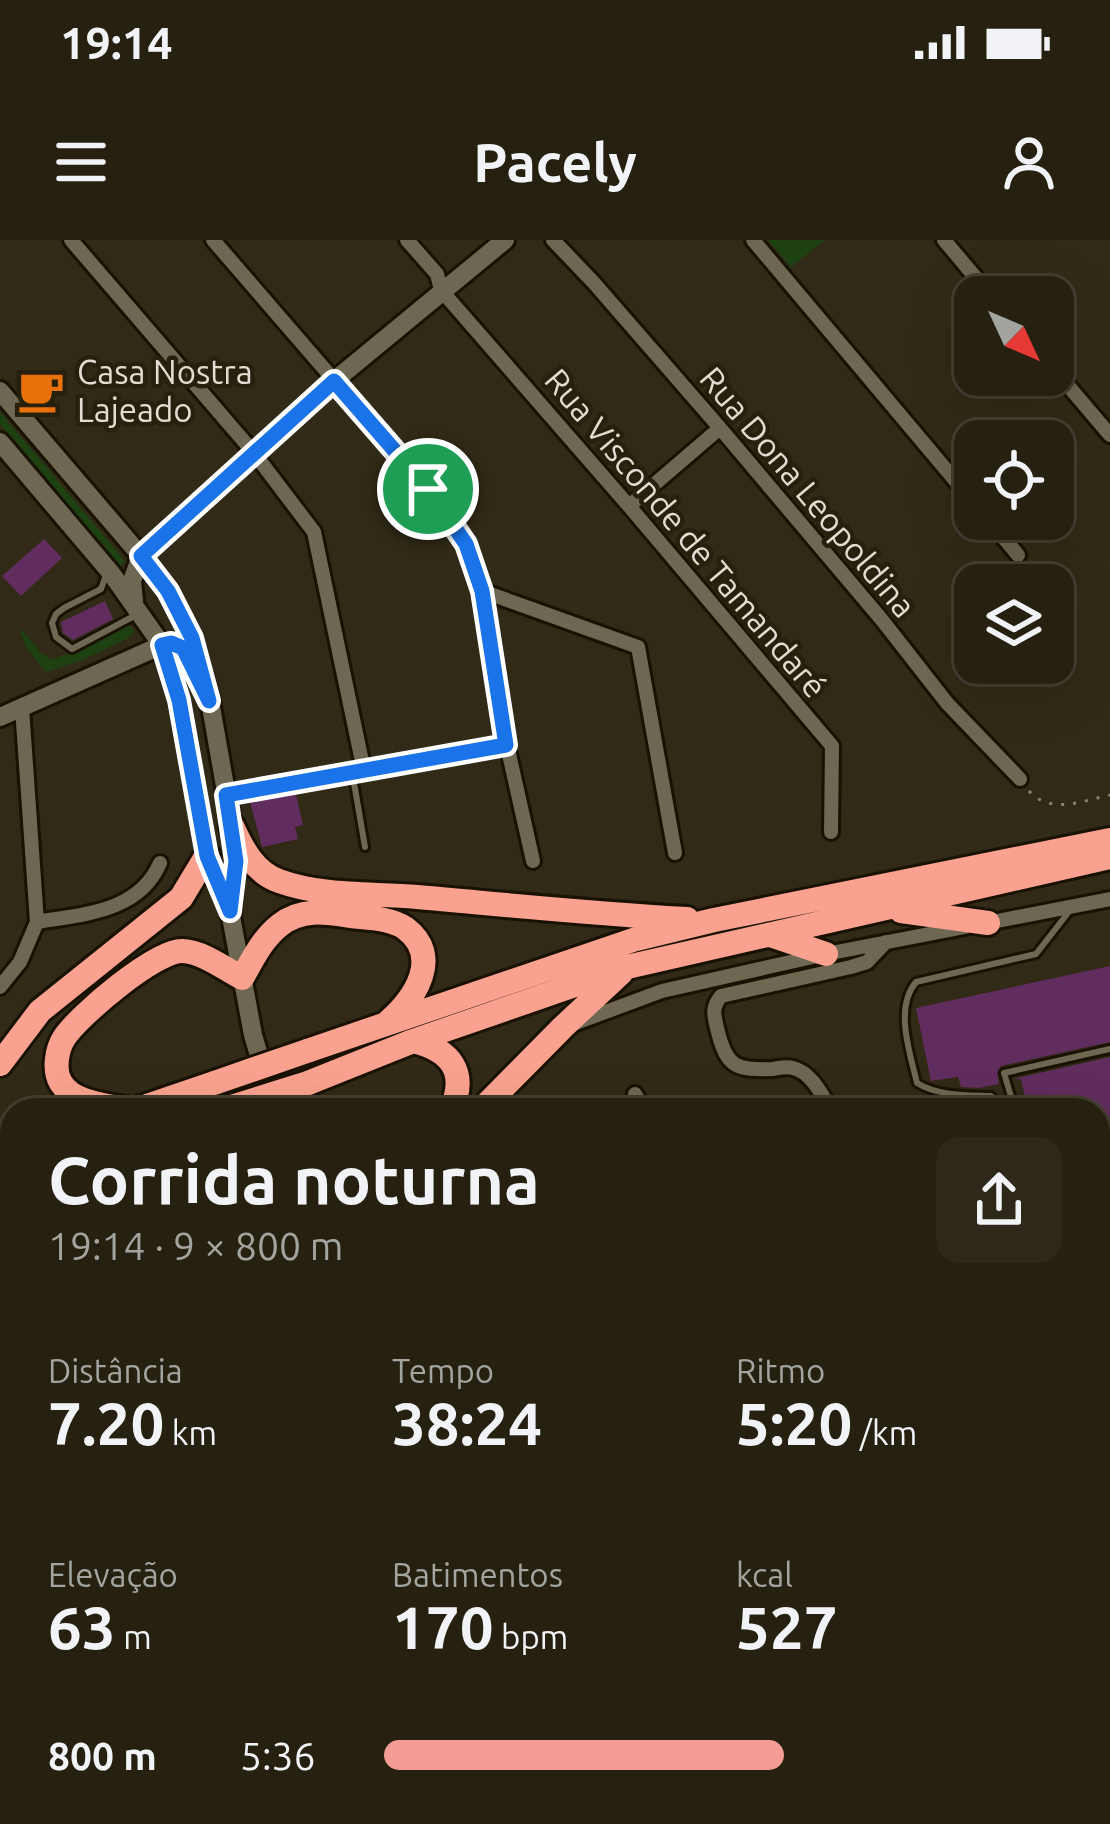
<!DOCTYPE html>
<html lang="pt">
<head>
<meta charset="utf-8">
<style>
  :root { --surface:#252010; --page:#2d2819; --text:#f1f3f6; --muted:#a3a39f; --line:#423e30; --accent:#f59c95 }
  body { margin:0; font-family:Ubuntu,sans-serif; background:var(--page); color:var(--text); height:100vh; display:flex; flex-direction:column; font-size:45px; white-space:nowrap }
  * { box-sizing:border-box; margin:0 }
  p { font-size:39px; color:var(--muted) }
  .icon { flex:none; width:66px; height:66px; fill:none; stroke:currentColor; stroke-width:2; stroke-linecap:round; stroke-linejoin:round }
  .map { position:relative; flex:1; overflow:hidden }
  .details { position:absolute; left:0px; top:858px; width:1110px; height:726px; display:flex; flex-direction:column; background:var(--surface); border-radius:36px 36px 0 0; box-shadow:0 12px 48px #0002,0 0 0 3px var(--line) }
  .details>* { flex:none }
  .needle { width:78px; rotate:134deg }
  .controls { position:absolute; left:954px; top:36px; display:grid; gap:24px }
  .controls a { display:grid; place-items:center; width:120px; height:120px; border-radius:24px; background:var(--surface); box-shadow:0 12px 48px #0002,0 0 0 3px var(--line); font-size:60px }
  .pin { position:absolute; display:grid; place-items:center; width:102px; height:102px; color:#fff; margin:-51px; border:6px solid #fff; border-radius:50%; box-shadow:0 3px 12px #0007 }
  .round { display:grid; place-items:center; flex:none; width:126px; height:126px; border-radius:24px; background:var(--page) }
  .summary { display:flex; align-items:center; justify-content:space-between; height:204px; padding:0 48px }
  h1 { font-size:66px; font-weight:700; line-height:90px }
  .metrics { display:grid; grid-template-columns:repeat(3,1fr); gap:18px; height:204px; padding:12px 48px }
  .metrics div { display:grid; align-content:center }
  .metrics b { font-size:60px; font-weight:700 }
  .metrics small { font-size:33px; font-weight:400 }
  .metrics p { font-size:33px }
  ul { padding:0 48px; list-style:none; font-size:39px }
  li { display:grid; grid-template-columns:192px 144px 1fr; align-items:center; height:90px }
  li i { height:30px; border-radius:15px; background:var(--accent) }
  .status { display:flex; justify-content:space-between; align-items:center; height:84px; padding:0 60px; background:var(--surface); direction:ltr }
  .status svg { height:33px; fill:currentColor }
  header { display:flex; justify-content:space-between; align-items:center; height:156px; padding:0 48px; background:var(--surface); font-size:54px; font-weight:700 }
  .map>svg:first-child { display:block }
</style>
</head>
<body>
<div class="status"><b>19:14</b><svg viewBox="0 0 49 12"><path d="M0 12V9h3v3zM5 12V6h3v6zM10 12V3h3v9zM15 12V0h3v12zM26 1h20v11H26zM47 4h2v5h-2z"/></svg></div>
<header><svg class="icon" aria-label="menu" viewBox="0 0 24 24"><path d="M4 6h16M4 12h16M4 18h16"/></svg>Pacely<svg class="icon" aria-label="person" viewBox="0 0 24 24"><circle cx="12" cy="8" r="4"/><path d="M4 21q1-7 8-7t8 7"/></svg></header>
<div class="map">
<svg width="1110" height="1584" viewBox="0 0 1110 1584">
  <rect width="100%" height="100%" fill="#312a16"/>
  <path fill="#1d4111" d="M768,0h57l-34,27z
    M0,172l125,149 -5,5 -120,-142z
    M129,385l5,5 -4,7 -47,23 -37,12 -18,-22 -8,-18 1,-3 20,24 11,7 37,-15z"/>
  <g fill="none" stroke-linecap="round" stroke-linejoin="round">
    <path stroke="#44546a" stroke-width="4.5" d="M1098,1082l12,-12
      M0,1336l12,10
      M1104,1372l6,4"/>
  </g>
  <path fill="#612d5e" d="M44,299l18,19 -41,38 -19,-20z
    M105,361l8,18 -40,21 -10,-7 -2,-11z
    M296,554l7,31 -8,2 3,12 -36,8 -12,-45z
    M1110,726v76l-109,24 -4,6 2,12 -20,4 -18,-1 -3,-10 -27,4 -15,-73z
    M1110,817v93l-12,2v-42h-70l-7,-31h-8z
    M1110,1310v56l-12,-8v-30z
    M486,1572h25l3,8 27,-8h71l3,12h-126z"/>
  <g fill="none" stroke-linecap="round" stroke-linejoin="round">
    <g stroke="#191202" stroke-width="12">
      <path id="lane" d="M106,335l-5,14 -37,19 -8,6 -4,9 4,14 16,12 64,-34
        M353,537l12,70
        M1004,870l-13,-14c-25,-1 -53,0 -74,-13 -7,-30 -23,-75 -1,-101l120,-28 35,-45
        M1015,870l-11,-37 106,-24
        M1098,1207h12
        M771,1584l20,-7 3,-5"/>
    </g>
    <g stroke="#191202" stroke-width="20">
      <path id="street" d="M71,0l183,213 60,79 50,239
        M213,0l215,249 38,55 16,47 25,154 26,116
        M407,0l30,34 4,16 188,216 203,240 -1,86
        M553,0l41,43 126,145 162,192 65,83 73,76
        M753,0l222,264
        M944,0l48,57
        M1053,128l57,67
        M629,266l91,-78
        M988,279l30,36
        M482,351l156,56 37,206
        M226,555l281,-50
        M37,682c47,-8 102,-10 123,-59
        M987,683l123,-24
        M0,747l20,-25 17,-40 -15,-214
        M573,784l89,-33 164,-37 139,-27
        M635,854l9,16
        M831,870c-9,-15 -20,-38 -38,-42 -7,-2 -14,0 -20,1 -36,1 -46,-1 -55,-37 -4,-16 -7,-24 3,-36l130,-29 16,-5 19,-20
        M0,1081l12,65
        M1098,1410l12,30
        M0,1503l12,4"/>
    </g>
    <g stroke="#191202" stroke-width="24">
      <path id="secondary" d="M0,151l141,165 27,35 24,47 18,63 22,125 4,35 -5,47
        M0,202l111,131 51,72 17,55 28,155 23,56 23,124 22,75
        M134,361l-2,-20 9,-25 193,-175 171,-141
        M0,477l162,-72 14,-1 7,4 10,21
        M1098,957l12,-3
        M1098,1126l12,-4
        M228,1572l24,12
        M652,1572l7,12
        M678,1572l6,12
        M73,1584l39,-12
        M397,1584l32,-12
        M1108,1584l2,-1"/>
    </g>
    <g stroke="#191202" stroke-width="30">
      <path id="highway" d="M232,586c10,22 22,46 47,55 44,16 92,12 138,16 91,8 180,17 270,22
        M901,671l87,12
        M773,696l53,18
        M413,801c38,9 55,31 38,69
        M307,811l329,-112 78,-19 396,-80
        M0,824l40,-53 141,-113 26,-43
        M308,843l105,-42 214,-74 483,-110
        M129,870c-22,-5 -55,-6 -68,-27 -8,-13 -4,-34 3,-45 14,-22 93,-89 119,-87 20,1 42,18 59,27 11,-19 20,-39 38,-53 21,-17 45,-13 71,-9 17,2 39,2 54,12 38,28 10,70 -16,93
        M135,870l82,-28
        M481,870l82,-83 58,-54
        M0,912l12,-4
        M0,940l12,-4
        M0,976l12,2"/>
    </g>
    <path stroke="#878271" stroke-width="3" stroke-dasharray="3 9" stroke-linecap="butt" d="M1029,551c22,24 52,10 81,4"/>
    <use href="#lane" stroke="#6e6751" stroke-width="6"/>
    <use href="#street" stroke="#6e6751" stroke-width="14"/>
    <use href="#secondary" stroke="#6e6751" stroke-width="18"/>
    <use href="#highway" stroke="#faa28f" stroke-width="24"/>
    <g stroke="#191202" stroke-width="30" stroke-linecap="butt">
      <path id="highway-bridge" d="M217,842l90,-31
        M225,869l83,-26"/>
    </g>
    <use href="#highway-bridge" stroke="#faa28f" stroke-width="24"/>
  </g>
  <g fill="none" stroke-linecap="round" stroke-linejoin="round">
    <g stroke="#fff" stroke-width="24">
      <path id="route" d="M334,141l94,108 38,55 16,47 24,154 -280,50 10,66 -6,50 -23,-55 -28,-156 -17,-55 9,-2 12,5 26,53 -17,-63 -24,-47 -27,-35z"/>
    </g>
    <use href="#route" stroke="#1a73e8" stroke-width="15"/>
  </g>
  <defs>
    <g id="cafe-bare" transform="scale(3.6)"><path d="M-5.5-4.5H6V0H3Q3 3.5 0 3.5H-2.5Q-5.5 3.5-5.5 0ZM3-3.2v2h1.7v-2ZM-6 4.5H4V6H-6Z" fill="#e8710a" stroke="#27200c" stroke-width="2.5" paint-order="stroke"/></g>
  </defs>
  <g fill-rule="evenodd">
    <use href="#cafe-bare" x="41" y="151"/>
  </g>
  <g text-anchor="middle" stroke-width="9" stroke-linejoin="round" paint-order="stroke">
    <g font-size="33" fill="#e1ddd0" stroke="#27200c" text-anchor="start">
      <text x="77" y="144">Casa Nostra<tspan x="77" dy="38">Lajeado</tspan></text>
    </g>
    <g font-size="33" fill="#e1ddd0" stroke="#27200c">
      <text transform="translate(808 252) rotate(50)" y="12">Rua Dona Leopoldina</text>
      <text transform="translate(686 293) rotate(50)" y="12">Rua Visconde de Tamandaré</text>
    </g>
  </g>
</svg>
<div class="controls">
<a><svg class="needle" viewBox="-14 -14 28 28"><path d="M0-13l5 13h-10z" fill="#e53935"/><path d="M0 13l5-13h-10z" fill="#a3a39f"/></svg></a>
<a><svg class="icon" aria-label="locate" viewBox="0 0 24 24"><circle cx="12" cy="12" r="6"/><path d="M12 2v4M12 18v4M2 12h4M18 12h4"/></svg></a>
<a><svg class="icon" aria-label="layers" viewBox="0 0 24 24"><path d="M12 4l9 5-9 5-9-5zM3 14l9 5 9-5"/></svg></a>
</div>
<div class="pin" style="left:428px;top:249px;background:#1e9e55"><svg class="icon" aria-label="arrive" viewBox="0 0 24 24"><path d="M6 21V4h12l-3 4 3 4H6"/></svg></div>
<section class="details">
<div class="summary"><div><h1>Corrida noturna</h1><p>19:14 · 9 × 800 m</p></div><a class="round"><svg class="icon" aria-label="share" viewBox="0 0 24 24"><path d="M12 15V3M7 8l5-5 5 5M5 13v7h14v-7"/></svg></a></div>
<div class="metrics">
<div><p>Distância</p><b>7.20<small> km</small></b></div>
<div><p>Tempo</p><b>38:24</b></div>
<div><p>Ritmo</p><b>5:20<small> /km</small></b></div>
</div>
<div class="metrics">
<div><p>Elevação</p><b>63<small> m</small></b></div>
<div><p>Batimentos</p><b>170<small> bpm</small></b></div>
<div><p>kcal</p><b>527</b></div>
</div>
<ul>
<li><b>800 m</b>5:36<i style="width:59%"></i></li>
</ul>
</section>
</div>
</body>
</html>
